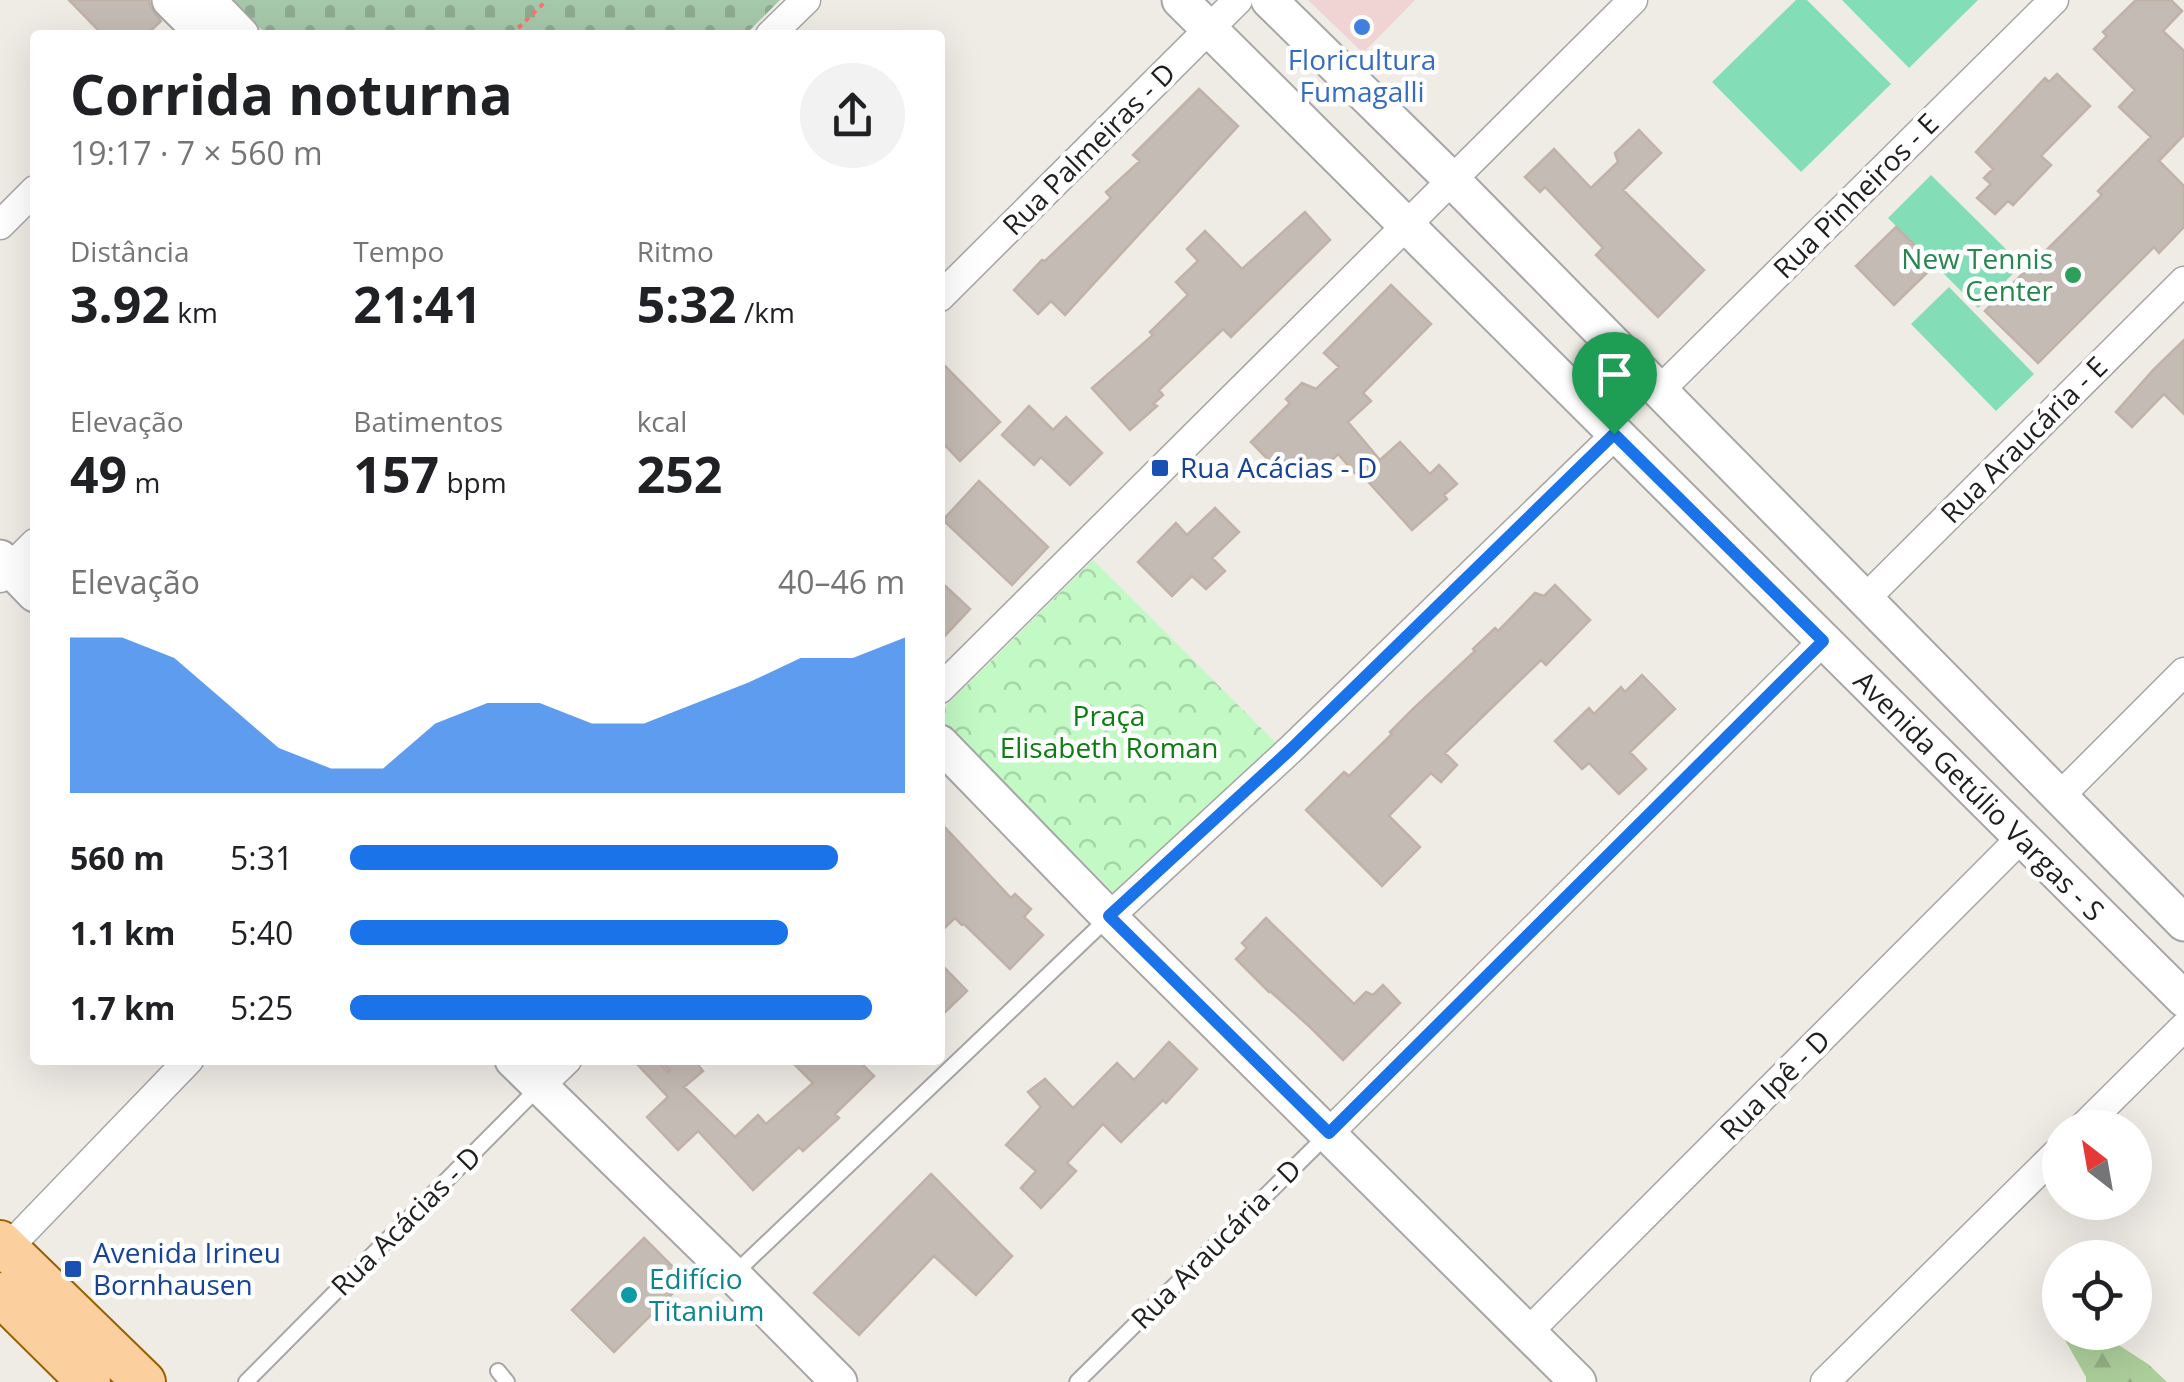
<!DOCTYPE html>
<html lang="pt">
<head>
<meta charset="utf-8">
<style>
  :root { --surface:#fff; --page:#f2f2f2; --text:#202124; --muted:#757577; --accent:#1a73e8 }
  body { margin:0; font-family:"Open Sans",sans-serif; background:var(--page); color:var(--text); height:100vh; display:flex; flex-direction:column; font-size:38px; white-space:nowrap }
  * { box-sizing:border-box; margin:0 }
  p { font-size:32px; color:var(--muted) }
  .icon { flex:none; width:55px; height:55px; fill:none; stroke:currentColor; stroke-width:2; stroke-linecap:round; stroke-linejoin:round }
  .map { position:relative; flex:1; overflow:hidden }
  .panel { position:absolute; left:30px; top:30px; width:915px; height:1035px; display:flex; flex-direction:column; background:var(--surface); border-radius:10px; box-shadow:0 10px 40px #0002 }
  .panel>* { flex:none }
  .needle { width:65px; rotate:329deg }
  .fabs { position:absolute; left:2042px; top:1110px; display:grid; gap:20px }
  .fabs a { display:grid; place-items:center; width:110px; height:110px; border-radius:50%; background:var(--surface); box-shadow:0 10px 40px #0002; font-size:50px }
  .pin { position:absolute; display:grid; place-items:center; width:85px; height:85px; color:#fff; margin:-102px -42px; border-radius:50% 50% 50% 0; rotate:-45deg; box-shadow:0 0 10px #0007 }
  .pin .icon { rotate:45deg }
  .round { display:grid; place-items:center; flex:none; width:105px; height:105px; border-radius:52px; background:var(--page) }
  .summary { display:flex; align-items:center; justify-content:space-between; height:170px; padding:0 40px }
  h1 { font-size:55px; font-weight:700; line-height:75px }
  .metrics { display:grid; grid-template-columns:repeat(3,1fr); gap:15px; height:170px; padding:10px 40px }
  .metrics div { display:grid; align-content:center }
  .metrics b { font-size:50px; font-weight:700 }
  .metrics small { font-size:28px; font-weight:400 }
  .metrics p { font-size:28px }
  .chart { height:280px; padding:20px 40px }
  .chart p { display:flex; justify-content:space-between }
  .chart svg { width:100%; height:180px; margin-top:10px; fill:var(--accent); opacity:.7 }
  ul { padding:0 40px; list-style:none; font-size:32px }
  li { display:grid; grid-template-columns:160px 120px 1fr; align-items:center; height:75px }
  li i { height:25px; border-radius:12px; background:var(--accent) }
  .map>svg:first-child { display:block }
</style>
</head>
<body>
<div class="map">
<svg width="2184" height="1382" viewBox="0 0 2184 1382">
  <defs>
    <pattern id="forest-firs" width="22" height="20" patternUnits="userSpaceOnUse" patternTransform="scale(2.5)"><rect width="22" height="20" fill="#acce9a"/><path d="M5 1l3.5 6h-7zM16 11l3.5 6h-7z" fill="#94b084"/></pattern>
    <pattern id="cemetery-stones" width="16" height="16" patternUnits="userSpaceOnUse" patternTransform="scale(2.5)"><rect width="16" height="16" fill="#a6c8aa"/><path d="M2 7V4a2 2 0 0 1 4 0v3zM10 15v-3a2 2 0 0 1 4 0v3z" fill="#8eab92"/></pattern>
    <pattern id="park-crowns" width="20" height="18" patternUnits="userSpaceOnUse" patternTransform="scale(2.5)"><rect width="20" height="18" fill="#c2f9c4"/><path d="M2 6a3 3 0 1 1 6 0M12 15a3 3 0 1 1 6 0" fill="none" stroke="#a6d5a8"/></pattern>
  </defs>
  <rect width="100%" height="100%" fill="#efebe5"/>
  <path fill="#f0d4d4" d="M1308,0h107l-52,53z"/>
  <path fill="url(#forest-firs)" d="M2061,1333h39l48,31 19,18h-81v-5z"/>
  <path fill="url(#cemetery-stones)" d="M232,0h548l-35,35h-478z"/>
  <path fill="url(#park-crowns)" d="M1093,560l185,185 -157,155 -181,-181v-7z"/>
  <path fill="#83deb7" d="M1796,0h11l84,84 -90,88 -89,-90z
    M1842,0h136l-69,68z
    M1931,175l91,90 -44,43 -90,-90z
    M1949,287l85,87 -38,37 -85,-87z"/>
  <path fill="#c4bbb4" stroke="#c1b1a7" stroke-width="2.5" d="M69,0h80l1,6 11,15 -15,14h-43z
    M2136,0h35l11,11 -19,20 21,20v84l-25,26 25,25v41l-25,26 -5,-6 -116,116 -53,-52 117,-116 -4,-4 53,-54 -32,-30 16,-17 -41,-41 13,-13 -4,-4z
    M2057,74l33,32 -49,50 10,9 -38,40 -5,-4 -13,13 -18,-16 14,-14 -7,-6 9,-9 -17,-17 69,-74 4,4z
    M1199,89l39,37 -173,189 -14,-14 -13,13 -24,-24 28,-30 3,1 66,-63 -5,-6 34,-31 -7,-6z
    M1639,130l22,23 -38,37 81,80 -46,47 -62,-62 7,-7 -58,-61 -5,5 -15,-15 29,-28 37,39 27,-26 -3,-9z
    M1305,212l25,28 -99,97 -8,-8 -64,61 4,5 -10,9 4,2 -27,24 -38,-42 61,-53 -3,-3 38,-37 -12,-13 22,-21 -11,-12 18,-18 37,38z
    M1896,227l39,38 -41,40 -38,-39z
    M1391,285l40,39 -68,69 8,8 -23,21 32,38 20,-18 30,32 9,-9 18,19 -13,11 3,4 -35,31 -49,-54 -3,3 -22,-25 -18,18 -16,-16 -20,20 -33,-34 39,-39 -4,-4 16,-16 14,6 23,-22 -15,-14z
    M2184,340v74l-20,-20 -32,33 -16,-15 38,-43z
    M940,361l60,61 -40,39 -20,-21z
    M1029,406l24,24 13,-13 36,36 -32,32 -29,-28 -7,8 -32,-30z
    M979,481l69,66 -36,38 -69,-65z
    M1215,508l24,24 -27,26 13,13 -19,18 -14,-13 -20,20 -34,-34 38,-39 11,12z
    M940,581l30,28 -30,32z
    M1555,585l35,35 -44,45 -5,-5 -96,93 12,12 -16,17 -10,-9 -42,43 31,31 -38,39 -76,-76 38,-38 5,4 43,-42 -2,-2 23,-23 62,-58 -2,-2 22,-21 3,3 37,-38 9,3z
    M1642,675l33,34 -45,43 16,17 -27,25 -30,-31 -7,6 -27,-28 34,-33 5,6 27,-27 4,5z
    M940,822l71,76 4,-4 16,15 -7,8 19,18 -33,34 -46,-45 -2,1 -7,-7 -15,14z
    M1266,918l88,86 12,-12 7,3 10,-10 17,18 -57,57 -33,-33 -40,-36 -1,1 -33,-33 11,-11 -5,-5z
    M940,963l27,28 -27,26z
    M1169,1042l28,27 -31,34 -3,-3 -42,42 -18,-18 -36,39 9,8 -35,37 -20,-20 15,-17 -30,-26 35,-38 -13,-15 17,-13 28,29 44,-45 17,17z
    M644,1060h12l12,12 2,-2 -10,-10h34l9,11 -19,16 51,50 23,-22 8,9 47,-41 -23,-23h68l16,16 -39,38 4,4 -36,33 -4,-4 -46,43 -55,-59 -20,19 -31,-33 21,-20 -30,-32z
    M931,1174l81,82 -36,39 -42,-39 -75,79 -45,-42z
    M644,1238l42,42 -72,72 -42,-42z"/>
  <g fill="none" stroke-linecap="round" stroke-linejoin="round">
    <g stroke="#a6a6a6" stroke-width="18">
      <path id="service" d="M734,1274l375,-357
        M498,1371l9,11
        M246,1382l292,-294
        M1077,1382l252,-249"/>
    </g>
    <g stroke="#a6a6a6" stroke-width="31">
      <path id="minor" d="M770,35l36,-35
        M0,225l35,-35
        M940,297l298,-297
        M1659,391l395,-391
        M0,578l35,-35
        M1865,599l319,-318
        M940,689l693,-689
        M2059,797l125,-125
        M1109,917l182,-168 324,-314
        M540,1086l27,-26
        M2082,1128l102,-101
        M1329,1133l494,-492
        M0,1256l189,-196
        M1528,1332l493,-494
        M1825,1382l235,-232"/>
    </g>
    <g stroke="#a6a6a6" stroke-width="39">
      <path id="tertiary" d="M170,0l35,35
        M207,0l34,35
        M1180,0l1004,999
        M1269,0l184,181 731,742
        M0,558l35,36
        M940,743l169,174 469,465
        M513,1060l220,215 106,107"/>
    </g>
    <g stroke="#985f01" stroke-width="46">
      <path id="primary" d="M0,1242l144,140
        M0,1294l89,88"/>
    </g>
    <path stroke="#f9746d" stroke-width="4" stroke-dasharray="5 5" stroke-linecap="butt" d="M511,35l36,-35"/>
    <use href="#service" stroke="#fff" stroke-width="14"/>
    <use href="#minor" stroke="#fff" stroke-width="28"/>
    <use href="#tertiary" stroke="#fff" stroke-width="35"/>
    <use href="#primary" stroke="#fbcf9e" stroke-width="42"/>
  </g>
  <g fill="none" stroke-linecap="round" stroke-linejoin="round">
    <g stroke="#fff" stroke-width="20">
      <path id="route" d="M1614,434l209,207 -494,492 -220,-217 182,-167z"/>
    </g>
    <use href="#route" stroke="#1a73e8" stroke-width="12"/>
  </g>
  <circle fill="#3f7fe0" stroke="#fff" stroke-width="4" cx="1362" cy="27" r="10"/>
  <circle fill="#2e9e5b" stroke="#fff" stroke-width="4" cx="2073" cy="275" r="10"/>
  <g fill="#1a4fb4" stroke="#fff" stroke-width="4">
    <rect x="1150" y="458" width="20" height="20" rx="5"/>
    <rect x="63" y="1259" width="20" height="20" rx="5"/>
  </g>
  <circle fill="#0f9aa8" stroke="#fff" stroke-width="4" cx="629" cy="1295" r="10"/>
  <g text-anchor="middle" stroke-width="9" stroke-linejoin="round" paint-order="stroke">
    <g font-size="28" fill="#366cbe" stroke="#fff">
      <text x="1362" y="70">Floricultura<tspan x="1362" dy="32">Fumagalli</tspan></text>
    </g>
    <g font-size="28" fill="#1f1f1f" stroke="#fff">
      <text transform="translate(1089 149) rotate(-45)" y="10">Rua Palmeiras - D</text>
      <text transform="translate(1856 196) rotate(-45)" y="10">Rua Pinheiros - E</text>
      <text transform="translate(2024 440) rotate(-45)" y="10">Rua Araucária - E</text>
      <text transform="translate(1979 796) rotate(45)" y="10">Avenida Getúlio Vargas - S</text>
      <text transform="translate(1775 1085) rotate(-45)" y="10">Rua Ipê - D</text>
      <text transform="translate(406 1221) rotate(-45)" y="10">Rua Acácias - D</text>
      <text transform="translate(1216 1244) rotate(-45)" y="10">Rua Araucária - D</text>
    </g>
    <g font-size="28" fill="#27864d" stroke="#fff" text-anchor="end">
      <text x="2053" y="269">New Tennis<tspan x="2053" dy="32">Center</tspan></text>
    </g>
    <g font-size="28" fill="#164399" stroke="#fff" text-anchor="start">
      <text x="1180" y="478">Rua Acácias - D</text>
      <text x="93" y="1263">Avenida Irineu<tspan x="93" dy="32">Bornhausen</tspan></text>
    </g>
    <g font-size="28" fill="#0c7d11" stroke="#fff">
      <text x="1109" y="726">Praça<tspan x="1109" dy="32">Elisabeth Roman</tspan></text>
    </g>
    <g font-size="28" fill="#0d838f" stroke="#fff" text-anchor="start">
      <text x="649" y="1289">Edifício<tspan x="649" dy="32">Titanium</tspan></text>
    </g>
  </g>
</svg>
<div class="fabs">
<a><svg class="needle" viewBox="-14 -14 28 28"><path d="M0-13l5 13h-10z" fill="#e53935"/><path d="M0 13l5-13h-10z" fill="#757577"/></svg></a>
<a><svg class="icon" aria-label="locate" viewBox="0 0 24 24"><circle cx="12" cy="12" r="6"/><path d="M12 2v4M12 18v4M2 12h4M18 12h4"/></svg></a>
</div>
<div class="pin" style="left:1614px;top:434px;background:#1e9e55"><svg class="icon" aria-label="arrive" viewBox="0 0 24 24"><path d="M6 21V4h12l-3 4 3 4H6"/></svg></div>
<section class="panel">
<div class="summary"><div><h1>Corrida noturna</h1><p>19:17 · 7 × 560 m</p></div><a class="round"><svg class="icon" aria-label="share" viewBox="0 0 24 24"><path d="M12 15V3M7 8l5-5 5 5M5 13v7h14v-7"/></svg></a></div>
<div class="metrics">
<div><p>Distância</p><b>3.92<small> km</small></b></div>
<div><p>Tempo</p><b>21:41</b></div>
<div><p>Ritmo</p><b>5:32<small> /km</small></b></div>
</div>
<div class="metrics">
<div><p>Elevação</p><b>49<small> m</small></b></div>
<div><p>Batimentos</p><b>157<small> bpm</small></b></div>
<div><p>kcal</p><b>252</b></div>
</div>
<div class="chart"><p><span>Elevação</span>40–46 m</p>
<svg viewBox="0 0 160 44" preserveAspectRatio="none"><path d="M0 44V6L10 6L20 11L30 22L40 33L50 38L60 38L70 27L80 22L90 22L100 27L110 27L120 22L130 17L140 11L150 11L160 6V44z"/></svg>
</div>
<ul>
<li><b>560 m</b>5:31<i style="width:88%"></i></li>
<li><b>1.1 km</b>5:40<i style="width:79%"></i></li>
<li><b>1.7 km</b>5:25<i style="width:94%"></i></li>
</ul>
</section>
</div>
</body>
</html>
